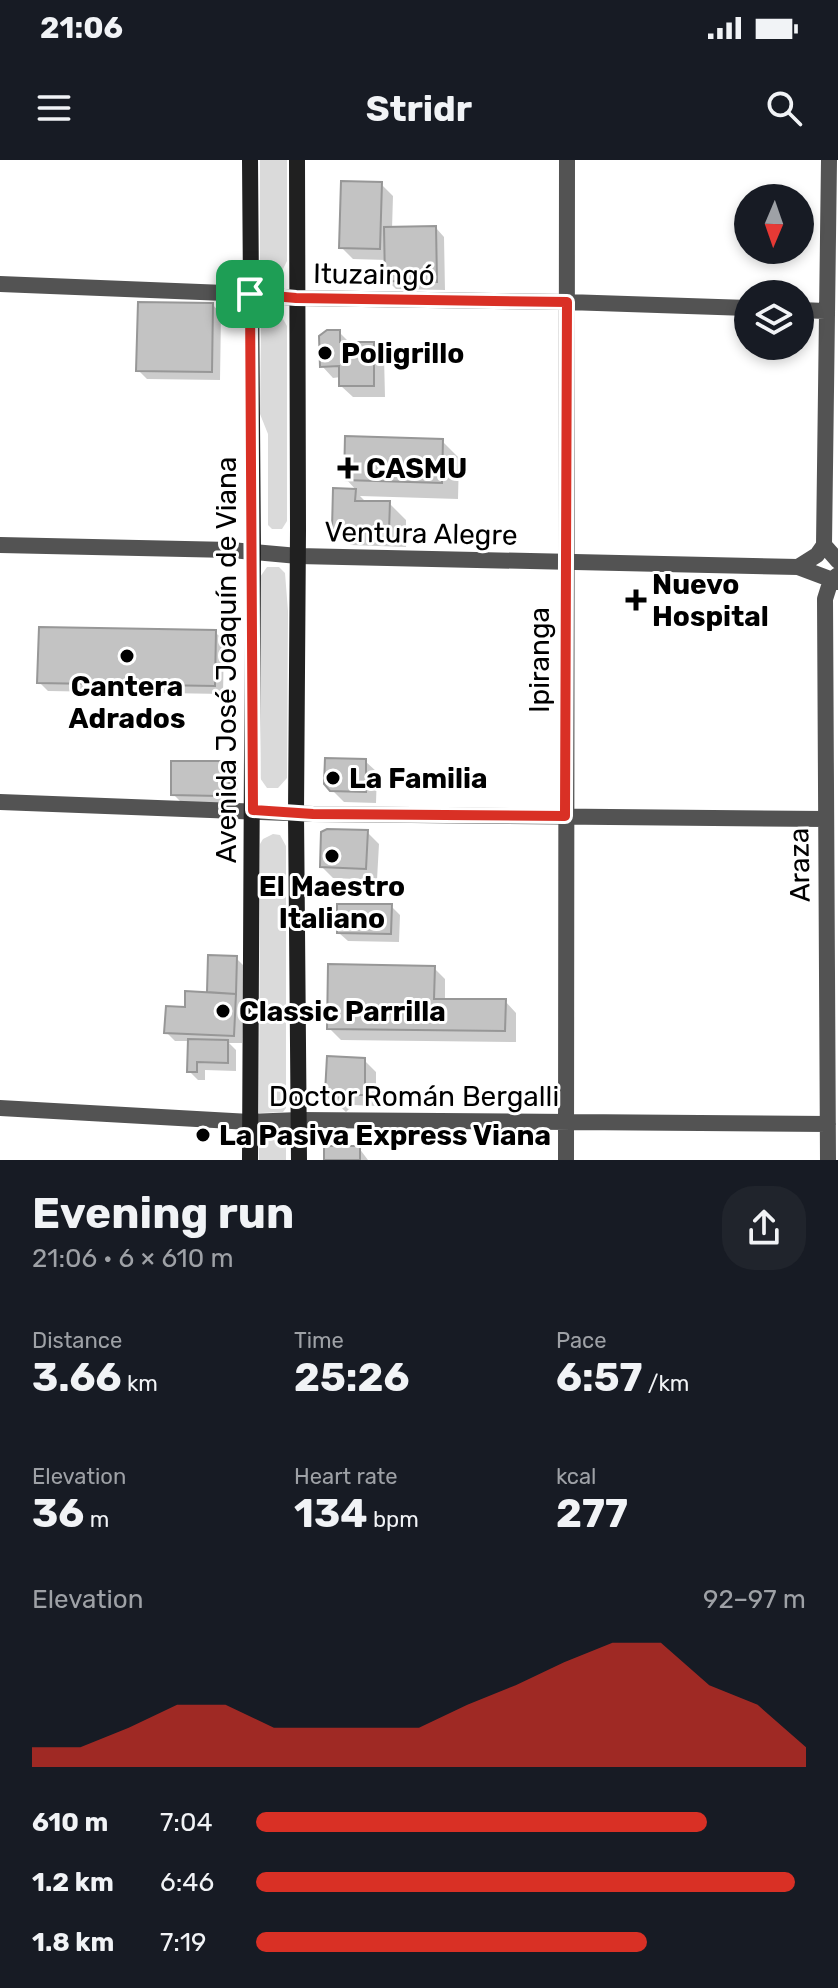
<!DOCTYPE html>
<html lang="en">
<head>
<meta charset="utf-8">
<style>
  :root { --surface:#171b24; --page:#20242c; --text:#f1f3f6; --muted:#9ea1a6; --accent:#d93025 }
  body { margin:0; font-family:Rubik,sans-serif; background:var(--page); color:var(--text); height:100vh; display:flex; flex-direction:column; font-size:30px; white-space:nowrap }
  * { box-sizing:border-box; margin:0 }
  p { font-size:26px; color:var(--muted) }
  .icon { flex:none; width:44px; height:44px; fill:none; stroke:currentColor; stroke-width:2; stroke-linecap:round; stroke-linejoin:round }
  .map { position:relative; height:1000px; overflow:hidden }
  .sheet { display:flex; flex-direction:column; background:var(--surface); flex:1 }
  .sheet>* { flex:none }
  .needle { width:52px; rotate:182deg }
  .fabs { position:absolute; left:734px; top:24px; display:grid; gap:16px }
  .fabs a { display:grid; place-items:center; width:80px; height:80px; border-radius:50%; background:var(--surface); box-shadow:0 4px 12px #0003; font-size:40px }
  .pin { position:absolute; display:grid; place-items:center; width:68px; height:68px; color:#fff; margin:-34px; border-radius:16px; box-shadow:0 4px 12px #0006 }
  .round { display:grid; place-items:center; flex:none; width:84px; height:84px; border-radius:32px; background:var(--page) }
  .headline { display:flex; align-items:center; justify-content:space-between; height:136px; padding:0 32px }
  h1 { font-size:44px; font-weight:700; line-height:60px }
  .figures { display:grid; grid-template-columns:repeat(3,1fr); gap:12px; height:136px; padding:8px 32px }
  .figures div { display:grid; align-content:center }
  .figures b { font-size:40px; font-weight:700 }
  .figures small { font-size:22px; font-weight:400 }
  .figures p { font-size:22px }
  .chart { height:224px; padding:16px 32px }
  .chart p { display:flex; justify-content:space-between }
  .chart svg { width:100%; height:144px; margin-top:8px; fill:var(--accent); opacity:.7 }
  ul { padding:0 32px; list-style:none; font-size:26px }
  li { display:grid; grid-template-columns:128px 96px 1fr; align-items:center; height:60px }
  li i { height:20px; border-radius:10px; background:var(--accent) }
  .status { display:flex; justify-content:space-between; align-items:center; height:56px; padding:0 40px; background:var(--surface); direction:ltr }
  .status svg { height:22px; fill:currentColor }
  header { display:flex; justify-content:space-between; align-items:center; height:104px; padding:0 32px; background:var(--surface); font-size:36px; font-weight:700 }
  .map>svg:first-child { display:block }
</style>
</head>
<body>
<div class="status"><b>21:06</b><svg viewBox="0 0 49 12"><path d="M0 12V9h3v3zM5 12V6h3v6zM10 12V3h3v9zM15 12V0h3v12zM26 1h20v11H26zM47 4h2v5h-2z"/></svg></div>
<header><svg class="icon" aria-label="menu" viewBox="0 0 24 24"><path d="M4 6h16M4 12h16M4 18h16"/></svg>Stridr<svg class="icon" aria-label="search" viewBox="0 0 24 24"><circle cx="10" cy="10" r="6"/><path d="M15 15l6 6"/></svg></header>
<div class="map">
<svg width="838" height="1000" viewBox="0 0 838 1000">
  <rect width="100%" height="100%" fill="#fff"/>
  <path fill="#dadada" d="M260,0h27v101l-4,8 -8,4 -11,-4 -4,-5z
    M276,156l7,3 4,7v195l-5,8h-10l-4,-4v-91l-8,-20 1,-89 3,-6z
    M267,407h12l6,6 3,38 -1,167 -9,10h-11l-7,-10v-201z
    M273,674l7,1 6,11v262l-3,4 -24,1 1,-269 3,-5z
    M286,968v32h-27v-29h21z"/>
  <path fill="#0003" d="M381,24l12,12 -1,33 44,-1 8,9 1,53 -49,-1 -9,-9 -1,-20 -33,-1 -12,-12z
    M213,145l8,9 -1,66 -73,-1 -9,-9z
    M339,172l12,12h22l11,12 1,41h-32l-12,-11v-9l-8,1 -11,-12z
    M442,281l17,17 -1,41 -98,-3 7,7h22l17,17v27l-56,-2 -16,-17 1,-38 22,1 -11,-12z
    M215,472l9,9 -1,53 -175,-3 -9,-9z
    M365,601l12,11 -1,31 -32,-1 -18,-18z
    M229,603l9,9 -1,27 -8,5 -47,-1 -9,-9z
    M367,672l12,12 -2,36 -44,-2 -11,-11z
    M391,746l9,9 -1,27 -51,-1 -9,-8z
    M210,797l26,1 9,9 -3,76h-13l7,7v21l-31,-1v10h-7l-9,-9 1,-30h-15l-9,-9 21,-23 22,-15z
    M434,808l11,11v22h60l11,12v29l-175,-2 -12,-12z
    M364,900l12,12v34l-23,-1 -7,7 -12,-11z
    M359,988l9,12h-42z"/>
  <path fill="#c3c3c3" stroke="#979797" stroke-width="2" d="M341,21l41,1 -2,67 -41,-1z
    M436,66l1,56 -52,-1 -1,-54z
    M138,142l75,1 -1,69 -76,-1z
    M327,170h13v12h34v44h-35v-20l-19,1 -1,-31z
    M345,276l98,3 -1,44 -98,-3z
    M333,328l23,1 -1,12h35l-1,30 -57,-2z
    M39,467l177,3 -1,56 -178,-3z
    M325,598l41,1v33l-36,-1 -6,-7z
    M171,601h59l-1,29 -10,6 -48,-1z
    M327,669l41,1 -2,39 -46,-2 1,-35z
    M337,744h55l-1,30 -54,-1z
    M208,795l29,1 -1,38 -29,-2z
    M328,804l107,2 -1,33h72l-1,32 -178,-2z
    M185,831l51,3 -2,42 -70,-3 2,-27 19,1z
    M188,879l40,1v23l-31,-1v10h-10z
    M327,896l38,2v37h-24l-8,7 -8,-9z
    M324,986h36v14h-36z"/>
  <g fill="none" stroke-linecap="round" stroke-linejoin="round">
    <path stroke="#535353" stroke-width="16" d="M0,124l250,10 46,4 271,4 181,6
      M800,150l25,1
      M0,385l231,5 67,6 500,11 40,15
      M824,385l14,16
      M798,407l19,-12 7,-10 5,-385
      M0,642l313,12 512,5
      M299,960l529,4
      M566,1000l1,-1000
      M828,1000l-3,-561 6,-19 7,-5"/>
    <path stroke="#535353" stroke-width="16" d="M0,948l250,14 49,-2"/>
    <path stroke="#202020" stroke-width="16" d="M250,0l3,392 -3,608
      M297,0l1,370 -2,283 3,347"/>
  </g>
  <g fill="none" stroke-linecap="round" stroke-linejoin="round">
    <g stroke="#fff" stroke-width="16">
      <path id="route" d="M250,134l46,4 271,4 -2,514 -252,-2 -60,-4z"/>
    </g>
    <use href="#route" stroke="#d93025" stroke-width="10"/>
  </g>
  <g fill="#000" stroke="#fff" stroke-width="3">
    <circle cx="325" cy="193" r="8"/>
    <path d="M344 296h8v8h8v8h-8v8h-8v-8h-8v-8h8z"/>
    <path d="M632 428h8v8h8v8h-8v8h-8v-8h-8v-8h8z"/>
    <circle cx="127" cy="496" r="8"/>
    <circle cx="333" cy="618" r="8"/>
    <circle cx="332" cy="696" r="8"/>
    <circle cx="223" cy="851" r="8"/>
    <circle cx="203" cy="975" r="8"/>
  </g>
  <g text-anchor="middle" stroke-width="6" stroke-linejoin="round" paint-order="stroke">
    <g font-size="28" fill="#000" stroke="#fff">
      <text transform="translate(374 114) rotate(1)" y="10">Ituzaingó</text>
      <text transform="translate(421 373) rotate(1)" y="10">Ventura Alegre</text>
      <text transform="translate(226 500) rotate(-90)" y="10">Avenida José Joaquín de Viana</text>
      <text transform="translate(539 500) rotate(-90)" y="10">Ipiranga</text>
      <text transform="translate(799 705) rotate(-91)" y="10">Araza</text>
      <text x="414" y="946">Doctor Román Bergalli</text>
    </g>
    <g font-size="28" font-weight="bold" fill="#000" stroke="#fff" text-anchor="start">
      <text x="341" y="203">Poligrillo</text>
      <text x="366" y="318">CASMU</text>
      <text x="652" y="434">Nuevo<tspan x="652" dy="32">Hospital</tspan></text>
      <text x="127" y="536" text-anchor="middle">Cantera<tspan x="127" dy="32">Adrados</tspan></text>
      <text x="349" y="628">La Familia</text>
      <text x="332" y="736" text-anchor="middle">El Maestro<tspan x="332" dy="32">Italiano</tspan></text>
      <text x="239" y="861">Classic Parrilla</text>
      <text x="219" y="985">La Pasiva Express Viana</text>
    </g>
  </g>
</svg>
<div class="fabs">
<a><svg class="needle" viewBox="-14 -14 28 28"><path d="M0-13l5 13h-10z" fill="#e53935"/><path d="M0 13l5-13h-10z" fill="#9ea1a6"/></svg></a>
<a><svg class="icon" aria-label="layers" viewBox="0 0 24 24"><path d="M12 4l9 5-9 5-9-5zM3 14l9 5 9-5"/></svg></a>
</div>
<div class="pin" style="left:250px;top:134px;background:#1e9e55"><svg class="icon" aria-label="arrive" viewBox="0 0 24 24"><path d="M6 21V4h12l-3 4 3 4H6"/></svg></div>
</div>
<section class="sheet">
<div class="headline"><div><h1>Evening run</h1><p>21:06 · 6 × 610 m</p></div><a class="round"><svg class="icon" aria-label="share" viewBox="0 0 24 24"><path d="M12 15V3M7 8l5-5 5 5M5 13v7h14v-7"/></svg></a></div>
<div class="figures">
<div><p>Distance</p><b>3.66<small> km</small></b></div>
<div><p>Time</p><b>25:26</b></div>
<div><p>Pace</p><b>6:57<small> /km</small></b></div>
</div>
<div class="figures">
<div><p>Elevation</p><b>36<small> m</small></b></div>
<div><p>Heart rate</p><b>134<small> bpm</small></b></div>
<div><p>kcal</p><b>277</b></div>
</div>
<div class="chart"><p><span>Elevation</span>92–97 m</p>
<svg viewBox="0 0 160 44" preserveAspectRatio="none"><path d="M0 44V38L10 38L20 32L30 25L40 25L50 32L60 32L70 32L80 32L90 25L100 19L110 12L120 6L130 6L140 19L150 25L160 38V44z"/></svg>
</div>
<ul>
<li><b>610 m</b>7:04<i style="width:82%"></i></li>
<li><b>1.2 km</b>6:46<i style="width:98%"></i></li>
<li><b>1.8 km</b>7:19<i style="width:71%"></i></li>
</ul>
</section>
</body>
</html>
